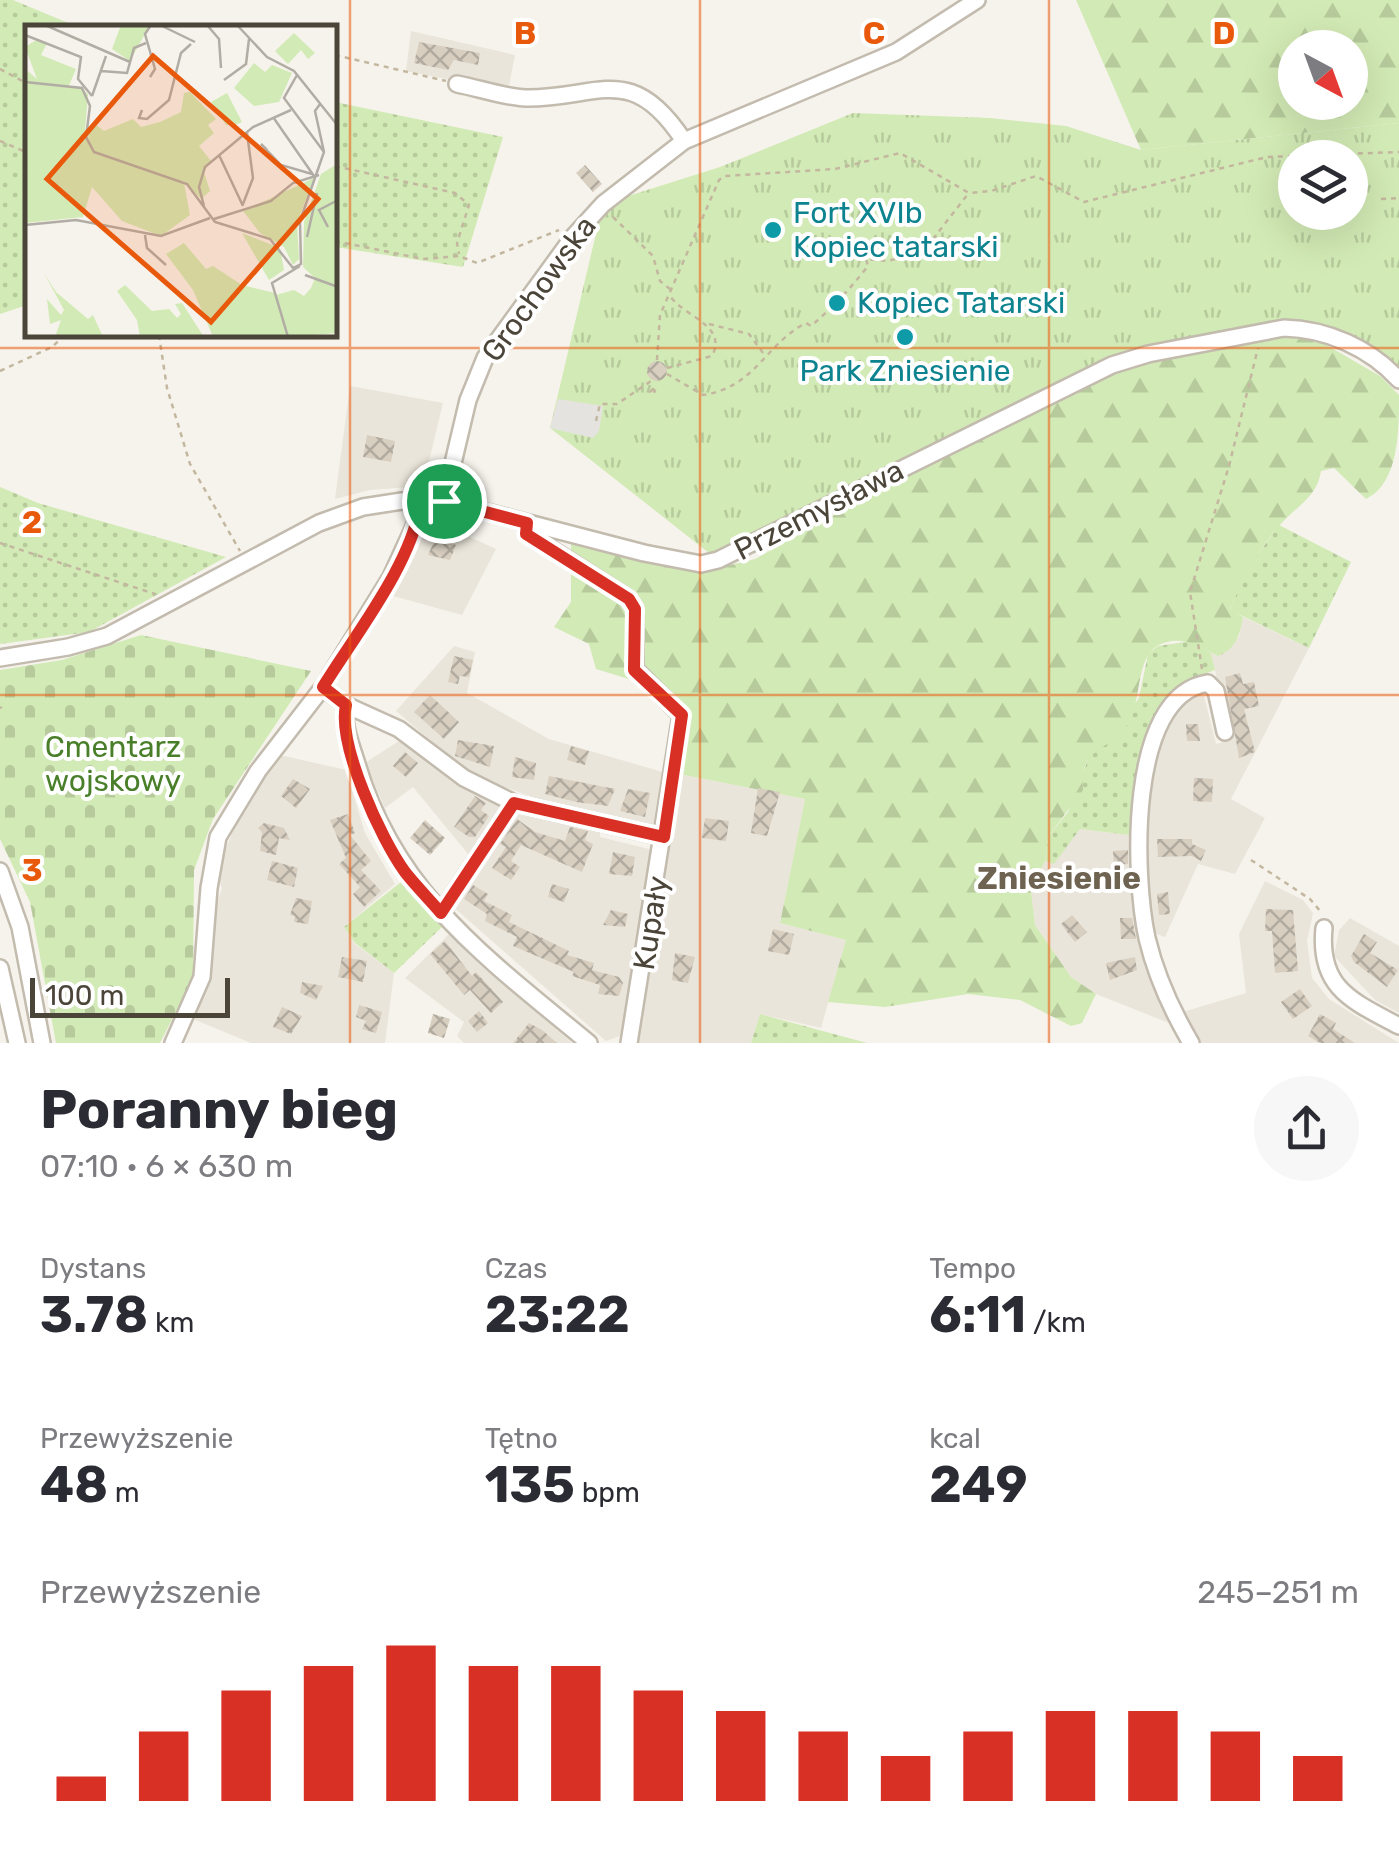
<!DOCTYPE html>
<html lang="pl">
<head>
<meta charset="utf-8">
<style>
  :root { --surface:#fff; --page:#f7f7f7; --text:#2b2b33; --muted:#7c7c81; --accent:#d93025 }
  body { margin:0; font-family:Rubik,sans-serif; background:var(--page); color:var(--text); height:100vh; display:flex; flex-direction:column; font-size:38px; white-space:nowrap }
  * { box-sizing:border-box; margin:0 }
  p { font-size:32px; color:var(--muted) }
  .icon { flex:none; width:55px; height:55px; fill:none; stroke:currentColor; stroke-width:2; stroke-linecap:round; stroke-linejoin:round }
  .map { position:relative; height:1043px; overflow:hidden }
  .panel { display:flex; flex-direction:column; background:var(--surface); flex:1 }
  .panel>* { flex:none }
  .needle { width:65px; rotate:139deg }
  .controls { position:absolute; left:1278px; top:30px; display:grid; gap:20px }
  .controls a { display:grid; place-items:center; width:90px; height:90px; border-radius:50%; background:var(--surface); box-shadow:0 10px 40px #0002; font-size:50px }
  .scale { position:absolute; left:30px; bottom:25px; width:200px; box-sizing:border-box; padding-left:10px; border:5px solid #4b4439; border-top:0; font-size:28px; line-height:35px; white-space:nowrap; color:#4b4439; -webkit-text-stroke:8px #fff; paint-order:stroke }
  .pin { position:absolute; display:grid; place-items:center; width:85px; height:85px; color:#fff; margin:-42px; border:5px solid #fff; border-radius:50%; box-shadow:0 2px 10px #0007 }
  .round { display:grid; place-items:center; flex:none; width:105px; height:105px; border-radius:52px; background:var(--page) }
  .summary { display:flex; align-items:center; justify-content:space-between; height:170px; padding:0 40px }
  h1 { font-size:55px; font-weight:700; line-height:75px }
  .figures { display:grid; grid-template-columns:repeat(3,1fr); gap:15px; height:170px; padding:10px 40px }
  .figures div { display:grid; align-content:center }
  .figures b { font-size:50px; font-weight:700 }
  .figures small { font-size:28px; font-weight:400 }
  .figures p { font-size:28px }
  .chart { height:280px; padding:20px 40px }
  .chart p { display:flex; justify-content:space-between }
  .chart svg { width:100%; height:180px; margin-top:10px; stroke:var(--accent); stroke-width:6 }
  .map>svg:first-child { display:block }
</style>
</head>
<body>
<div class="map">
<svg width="1399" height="1043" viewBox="0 0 1399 1043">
  <defs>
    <pattern id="grass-dots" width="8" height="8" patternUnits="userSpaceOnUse" patternTransform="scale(2.5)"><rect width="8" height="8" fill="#d2eab5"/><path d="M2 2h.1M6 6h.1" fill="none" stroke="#b6ca9c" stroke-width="1.8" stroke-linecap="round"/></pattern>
    <pattern id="forest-firs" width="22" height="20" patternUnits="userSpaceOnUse" patternTransform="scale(2.5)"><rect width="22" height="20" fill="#d2eab5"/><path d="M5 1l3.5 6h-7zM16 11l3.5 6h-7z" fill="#b6ca9c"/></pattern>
    <pattern id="cemetery-stones" width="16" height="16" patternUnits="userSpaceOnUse" patternTransform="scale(2.5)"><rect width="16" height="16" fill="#d2eab5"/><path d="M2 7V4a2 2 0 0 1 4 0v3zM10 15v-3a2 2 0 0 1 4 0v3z" fill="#b6ca9c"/></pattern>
    <pattern id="park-tufts" width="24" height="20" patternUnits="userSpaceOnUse" patternTransform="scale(2.5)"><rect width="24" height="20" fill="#d2eab5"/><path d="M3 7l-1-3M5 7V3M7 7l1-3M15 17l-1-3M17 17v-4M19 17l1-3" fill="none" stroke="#b6ca9c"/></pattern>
    <pattern id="building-cross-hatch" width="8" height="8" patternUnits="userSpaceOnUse" patternTransform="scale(2.5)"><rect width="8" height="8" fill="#d8cfc1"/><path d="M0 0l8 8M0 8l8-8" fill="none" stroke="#b1aa9e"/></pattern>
  </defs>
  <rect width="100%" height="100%" fill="#f6f3ec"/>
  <path fill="#eae5da" d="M411,31l104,24 -7,36 -102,-20z
    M350,386l93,17 -20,83 -53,4 -35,9z
    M430,519l66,30 -34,66 -76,-21z
    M1243,617l66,31 -78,151 34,19 -30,56 -37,-10 -33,73 -11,-4 -7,-36 -4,-65 6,-52 23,-66 23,-20 9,2 12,48 15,-4 -20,-87 7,3 21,-19z
    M454,646l21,6 -8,41 82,46 117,34 -11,56 -89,-20 -95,-34 -75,-64z
    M402,739l51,43 55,25 -35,53 -60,-73 -28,21 -20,-45z
    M280,755l66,15 19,63 30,51 -51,43 11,17 39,29 -9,70h-134l-58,-24 20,-56v-50l9,-24 -4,-13 4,-19 22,-51z
    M679,774l126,25 -25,124 66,17 -25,88 -61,-14 -9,29h-114z
    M515,811l85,20v6l53,13 -33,186 -14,5 -155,-136z
    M1080,829l57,7v65l11,71 21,51 -73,-29 -25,-17 -36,-52 -4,-34 14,-30 9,2z
    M1265,881l38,19 10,13 -6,28 5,37 17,21 70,44h-199l-17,-31 63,-19 -7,-59z
    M1350,918l49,28v67l-24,-13 -41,-44 5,-26z
    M449,934l22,23 101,86h-108l-7,-7 7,-14 -59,-44z"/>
  <path fill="url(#grass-dots)" d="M0,0h13l65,27 -50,1 -1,277 -27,9z
    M335,102l168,35 -40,130 -128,-20z
    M0,487l38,16 188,54 -137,75 -89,12z
    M1279,525l72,37 -42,86 -79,-38 15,-38z
    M1191,641l20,12 4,17c-71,23 -69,105 -78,166l-57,-7 -26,35 -9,-3 3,-24 20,-25 22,-58 18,-12 31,-44 9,-44 10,-8z
    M401,882l41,45 -48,46 -39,-30 -11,-16z
    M760,1014l107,29h-116z"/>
  <path fill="url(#forest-firs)" fill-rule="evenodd" d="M1076,0h323v123l-258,27zM1295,48h55v54h-55z
    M1309,335l71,41 19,19c0,36 0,88 -33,104l-32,-31 -13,3c-4,27 -25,35 -42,55 -22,25 -36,53 -49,83l13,8c-3,18 -7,32 -25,39 -20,-9 -35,-22 -59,-11 -24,12 -17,57 -31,79 -17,28 -50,21 -45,66l-35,47 -3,24 -14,30 4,34 36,52 25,17 -14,29 -11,3 -51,-26 -52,-6 -83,13 -57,-5 18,-62 -66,-17 25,-124 -126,-25 10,-54 -21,-29 -72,-22 -7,-25 -35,-17 17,-25v-58l5,-4 142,28 37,-9 218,-121 142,-67 151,-33z"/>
  <path fill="url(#cemetery-stones)" d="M141,635l170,36 -98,148 -19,51 -1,108 -33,65h-104l-26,-141 -30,-63v-169l62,-10z"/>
  <path fill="url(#park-tufts)" fill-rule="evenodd" d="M853,113l137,5 76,8 75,24 258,-27v257l-12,-13 -81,-38 -158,25 -430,206 -168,-132 53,-224 117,-37zM1295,158h55v54h-55z"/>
  <path fill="#e5e3e0" d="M558,399l45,7 -4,25 -6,7 -43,-10z"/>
  <path fill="url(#building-cross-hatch)" d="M419,42l61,11 -2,12 -24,-5 -6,10 -34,-7z
    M585,165l17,19 -9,8 -17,-19z
    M647 371a10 10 0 1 1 20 0a10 10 0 1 1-20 0Z
    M367,435l28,6 -4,21 -28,-5z
    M436,537l20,8 -6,15 -22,-5z
    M454,656l19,4 -4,17 -9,-1 -2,8 -10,-2z
    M1240,673l3,11 11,-2 5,24 -15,3 11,43 -16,6 -14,-81z
    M430,695l29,27 -15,17 -30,-27z
    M1186,724h12l2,17h-13z
    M458,740l36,6 -4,21 -35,-11z
    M571,746l18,5 -4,14 -18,-5z
    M405,752l13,11 -12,14 -13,-11z
    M515,757l21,6 -2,17 -22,-3z
    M549,776l66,13 -7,17 -32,-4 -31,-8z
    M1194,778l19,1 -1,23 -19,-1z
    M293,779l17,10 -14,19 -15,-12z
    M758,788l22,4 -13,44 -16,-3z
    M628,789l22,4 -5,24 -25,-6z
    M475,796l11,7 -5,7 8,6 -14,21h-6l-15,-10z
    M348,814l7,19 -5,2 21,26 -10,9 20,21 -17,16 -11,-13 7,-7 -21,-23 7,-6 -16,-38z
    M705,818l24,3 -3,20 -24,-3z
    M517,819l18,13 30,9 5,-14 18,4 -3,9 8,4 -11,28 -61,-27 -10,16 9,6 -9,13 -19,-12 14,-21 -6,-3z
    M425,820l20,18 -15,17 -20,-17z
    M264,823l20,5 6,12 -11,-2 -3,17 -16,-4 2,-19 -4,-4z
    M1157,839h35v5l14,6 -5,11 -9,-5 -34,1z
    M1128,850v14l-14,1 -1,-14z
    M613,852l22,5 -3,19 -23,-2z
    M272,861l26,7 -4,19 -27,-7z
    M552,884l17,5 -5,13 -16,-5z
    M473,885l15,9 -4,7 28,14 -3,7 60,29 -2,4 27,8 -2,7 27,7 4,6 -4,13 -21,-2 2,-9 -28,-9 2,-4 -61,-26 4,-9 -32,-16 2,-7 -23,-15z
    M1168,892l2,22 -11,1 -2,-21z
    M296,898l16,3 -4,23 -14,-2 1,-6 -5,-1z
    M1266,909l27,1 5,61 -23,2 -3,-42h-7z
    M611,910l17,4 -3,13 -22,-2z
    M1072,915l15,17 -12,10 -14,-18z
    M1120,918h12l4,21h-15z
    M773,929l21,5 -5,21 -21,-4z
    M1364,934l13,8 -7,11 28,17 -11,17 -33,-25 -3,-6z
    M445,941l27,35 4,-4 27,30 -12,11 -21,-23 -6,5 -34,-41z
    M675,953l20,4 -7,26 -16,-3z
    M342,957l25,4 -4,21 -25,-5z
    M1135,957l2,13 -27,10 -4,-17z
    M302,982l21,4 -7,14 -16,-7z
    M1300,989l12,17 -19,13 -12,-17z
    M359,1005l23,7 -6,21 -14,-4 4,-8 -10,-4z
    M282,1007l20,9 -11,18 -18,-7z
    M479,1011l9,12 -11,9 -9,-11z
    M433,1014l17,5 -6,19 -16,-5z
    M1320,1014l16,9 -3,6 22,14h-35l-12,-7z
    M529,1023l13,7 15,13h-44z"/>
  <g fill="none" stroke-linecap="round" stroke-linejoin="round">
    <g stroke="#c2bbae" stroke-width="20">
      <path id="minor" d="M457,84c22,4 46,13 69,14 72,1 105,-38 158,43
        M444,501l24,-101 17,-42 88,-121 30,-33 81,-63 212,-89 81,-52
        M527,523l-1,10 103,66 6,10v60l46,46 -52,328
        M0,658l68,-11 39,-11 212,-113 44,-16 39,-6h42l200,52 57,11 17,-4 394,-195 36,-11 136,-26c43,1 86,20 115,52
        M323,687l23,18 53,24 65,49 50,25 150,34
        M346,705c-4,20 5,39 11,59 38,130 132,196 232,279
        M0,871l20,56 22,116
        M441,913l73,-110
        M1324,928c-6,60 28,73 75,98
        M0,968l17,75
        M173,1043l29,-66 7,-89 9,-51 40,-66 65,-84 68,-110 28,-61 2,-16
        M1191,1043c-20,-34 -35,-67 -44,-105 -13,-59 -21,-243 61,-255l8,8 9,41"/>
    </g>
    <path stroke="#c4b79f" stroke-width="2.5" stroke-dasharray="5 5" stroke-linecap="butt" d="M335,55l111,26
      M0,69l28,15
      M0,141l28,12
      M335,166l120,27 14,12 -12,38 2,11
      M1381,199l18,-1
      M613,217l40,39 7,25 10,8
      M335,241l88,18 36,-3 18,7 82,-33
      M709,324l40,10 17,23
      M159,335l8,53 23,76 50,87
      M657,360l3,-45 59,-135 6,-4 110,-7 65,-16 69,40 22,-2 45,-15 48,26 183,-45 132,-5
      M667,368l45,-12c16,-31 -28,-39 -42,-60
      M0,371l52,-24 13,-12
      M667,374l36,21c53,-8 62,-51 103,-72l5,3c21,-18 40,-38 57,-60l-2,-7 21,2 35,-8 46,-59
      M653,389l2,2 -2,3 -3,-2z
      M596,421l4,-17h17l37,-25
      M0,543l155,51
      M1202,669l-12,-77 39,-126 29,-118
      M0,707l2,1
      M1251,860l59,39 11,13"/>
    <use href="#minor" stroke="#fff" stroke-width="15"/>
  </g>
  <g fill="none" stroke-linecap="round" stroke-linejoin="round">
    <g stroke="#fff" stroke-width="20">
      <path id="route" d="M421,500l23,1 83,22 -1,11 103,65 6,10 -1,61 48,45 -18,122 -150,-34 -73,110c-12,-14 -25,-27 -36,-41 -24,-33 -68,-128 -59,-167l-23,-18c32,-52 91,-126 98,-187z"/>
    </g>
    <use href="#route" stroke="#d93025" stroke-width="12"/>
  </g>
  <path fill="none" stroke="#e8590c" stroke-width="2.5" stroke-opacity="0.55" d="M350,0v1043M700,0v1043M1049,0v1043M0,348h1399M0,695h1399"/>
  <g fill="#0f9aa8" stroke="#fff" stroke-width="4">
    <circle cx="773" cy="230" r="10"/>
    <circle cx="837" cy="303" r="10"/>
    <circle cx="905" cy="337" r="10"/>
  </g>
  <g text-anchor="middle" stroke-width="8" stroke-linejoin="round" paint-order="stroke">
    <g font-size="30" fill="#0d838f" stroke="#fff" text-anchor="start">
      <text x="793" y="223">Fort XVIb<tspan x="793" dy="34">Kopiec tatarski</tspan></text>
      <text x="857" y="313">Kopiec Tatarski</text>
      <text x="905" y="381" text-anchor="middle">Park Zniesienie</text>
    </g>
    <g font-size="30" fill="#4b4439" stroke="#fff">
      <text transform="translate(539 289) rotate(-54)" y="10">Grochowska</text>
      <text transform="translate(819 510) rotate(-27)" y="10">Przemysława</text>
      <text transform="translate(651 923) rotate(-81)" y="10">Kupały</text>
    </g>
    <g font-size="30" fill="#4a7f2a" stroke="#fff">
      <text x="113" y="757">Cmentarz<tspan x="113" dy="34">wojskowy</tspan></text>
    </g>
    <g font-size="32" font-weight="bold" fill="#6e6250" stroke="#fff">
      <text x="1059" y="889">Zniesienie</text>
    </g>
  </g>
  <g transform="translate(25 25)">
    <rect width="312" height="312" fill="#f6f3ec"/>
    <path d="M96,0h29l-20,36 -18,-12zM13,14l9,4 -6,12 35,14 -8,19 -43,-7 3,-10 9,8 -12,-32zM229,38l11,9 7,-7 20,8 -13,29 -25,4 -20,-18zM202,68l15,29 -7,3h-9l-15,-23zM217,208l38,15 4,22 -15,10zM159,218l22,26 7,-3 29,19 33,8 12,44h-74l-20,-47 -27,-36z" fill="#d2eab5"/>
    <path d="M269,8l21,20 -7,6 -7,-9 -13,14 -13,-13zM165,67l26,27 -8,6 6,8 -15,13 12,15 -7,11 6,19 -9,8 -16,-17 -67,-18 -26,-15 -5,-18 8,-7 9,7 29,-12 8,8 19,-5 21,-10 3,-19zM32,137l35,25 -9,30 -58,6v-53zM19,248l12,19 32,27 5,-4 10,22h-48l6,-17 -11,4 -3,-25 14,16 3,-5zM100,260l27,26 17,-2 8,9 4,-4 -6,-10 7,-1 22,34h-64l-3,-17 -20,-29z" fill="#d2eab5"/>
    <path d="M312,139v169l-48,4 -13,-42 18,-5 10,6 7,-8 4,-10 -12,-11 1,-45 17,-48zM289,153l-17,45 2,36 -6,6 -9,-18 -24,-14 -17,-22z" fill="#d2eab5"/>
    <path d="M0,57l54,5 9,7 -3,36 12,24 87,29 6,32 -29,21 -39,-15 -30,-34 -35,-24 -32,7z" fill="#d2eab5"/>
    <path fill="none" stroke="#b2ada4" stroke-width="2.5" d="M20,0l85,37M135,0l35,17M182,0l12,14 2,29M212,0l30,32 27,14 44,55M0,10l56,22 -3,22 14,17M76,46l26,2 7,-25 12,-5M272,50l-13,23 40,54M125,52l5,-8 -10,-35 6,-9M199,55l22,-16 3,-25M0,57l57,6 8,18 -4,31 8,15 93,32 28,38 55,17 23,29 8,-4 -1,-43 24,-69 -9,-41 5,-7M67,71l14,-40M117,85l-3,8 8,1 22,-19 12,-47 10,-9M248,92l41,59M242,125l-6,-6 20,21 31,9M194,130l24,51M218,179l10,-26 -6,-45M179,181l-5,-19 6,-20 48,-40 38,-17M189,194l57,-18 22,-18 26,-8M0,200l51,-5 85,16 49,-18M303,202l-9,-17 19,-10M120,210l2,13 19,17M282,212l10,-44M280,250l33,12M263,312l-16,-54 28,-17"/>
    <path fill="#e8590c" fill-opacity="0.15" stroke="#e8590c" stroke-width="5" d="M128,31l165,143 -107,123 -164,-143z"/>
    <rect width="312" height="312" fill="none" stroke="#4b4439" stroke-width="5"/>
  </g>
  <g font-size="32" text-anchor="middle" font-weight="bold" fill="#e8590c" stroke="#fff" stroke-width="8" stroke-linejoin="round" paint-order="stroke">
    <text x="525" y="44">B</text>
    <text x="874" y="44">C</text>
    <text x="1224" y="44">D</text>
    <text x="32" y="533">2</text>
    <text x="32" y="881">3</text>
  </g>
</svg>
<div class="controls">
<a><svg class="needle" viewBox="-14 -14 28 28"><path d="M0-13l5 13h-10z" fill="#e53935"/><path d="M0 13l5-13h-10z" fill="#7c7c81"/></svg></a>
<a><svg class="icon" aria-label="layers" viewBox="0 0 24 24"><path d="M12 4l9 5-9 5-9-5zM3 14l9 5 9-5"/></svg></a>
</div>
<div class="scale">100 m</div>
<div class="pin" style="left:444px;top:501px;background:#1e9e55"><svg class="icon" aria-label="arrive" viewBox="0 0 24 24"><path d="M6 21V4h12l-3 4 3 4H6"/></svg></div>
</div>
<section class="panel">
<div class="summary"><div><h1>Poranny bieg</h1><p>07:10 · 6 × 630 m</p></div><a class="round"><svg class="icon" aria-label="share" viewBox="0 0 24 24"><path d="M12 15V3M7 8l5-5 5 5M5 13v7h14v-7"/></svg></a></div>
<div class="figures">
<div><p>Dystans</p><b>3.78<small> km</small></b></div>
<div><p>Czas</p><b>23:22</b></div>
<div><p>Tempo</p><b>6:11<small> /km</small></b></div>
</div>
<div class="figures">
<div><p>Przewyższenie</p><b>48<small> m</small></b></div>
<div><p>Tętno</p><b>135<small> bpm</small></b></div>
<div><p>kcal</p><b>249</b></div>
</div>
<div class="chart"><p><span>Przewyższenie</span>245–251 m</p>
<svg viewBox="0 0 160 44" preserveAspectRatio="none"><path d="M5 44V38M15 44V27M25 44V17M35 44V11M45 44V6M55 44V11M65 44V11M75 44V17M85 44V22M95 44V27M105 44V33M115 44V27M125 44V22M135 44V22M145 44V27M155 44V33"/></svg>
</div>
</section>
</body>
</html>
